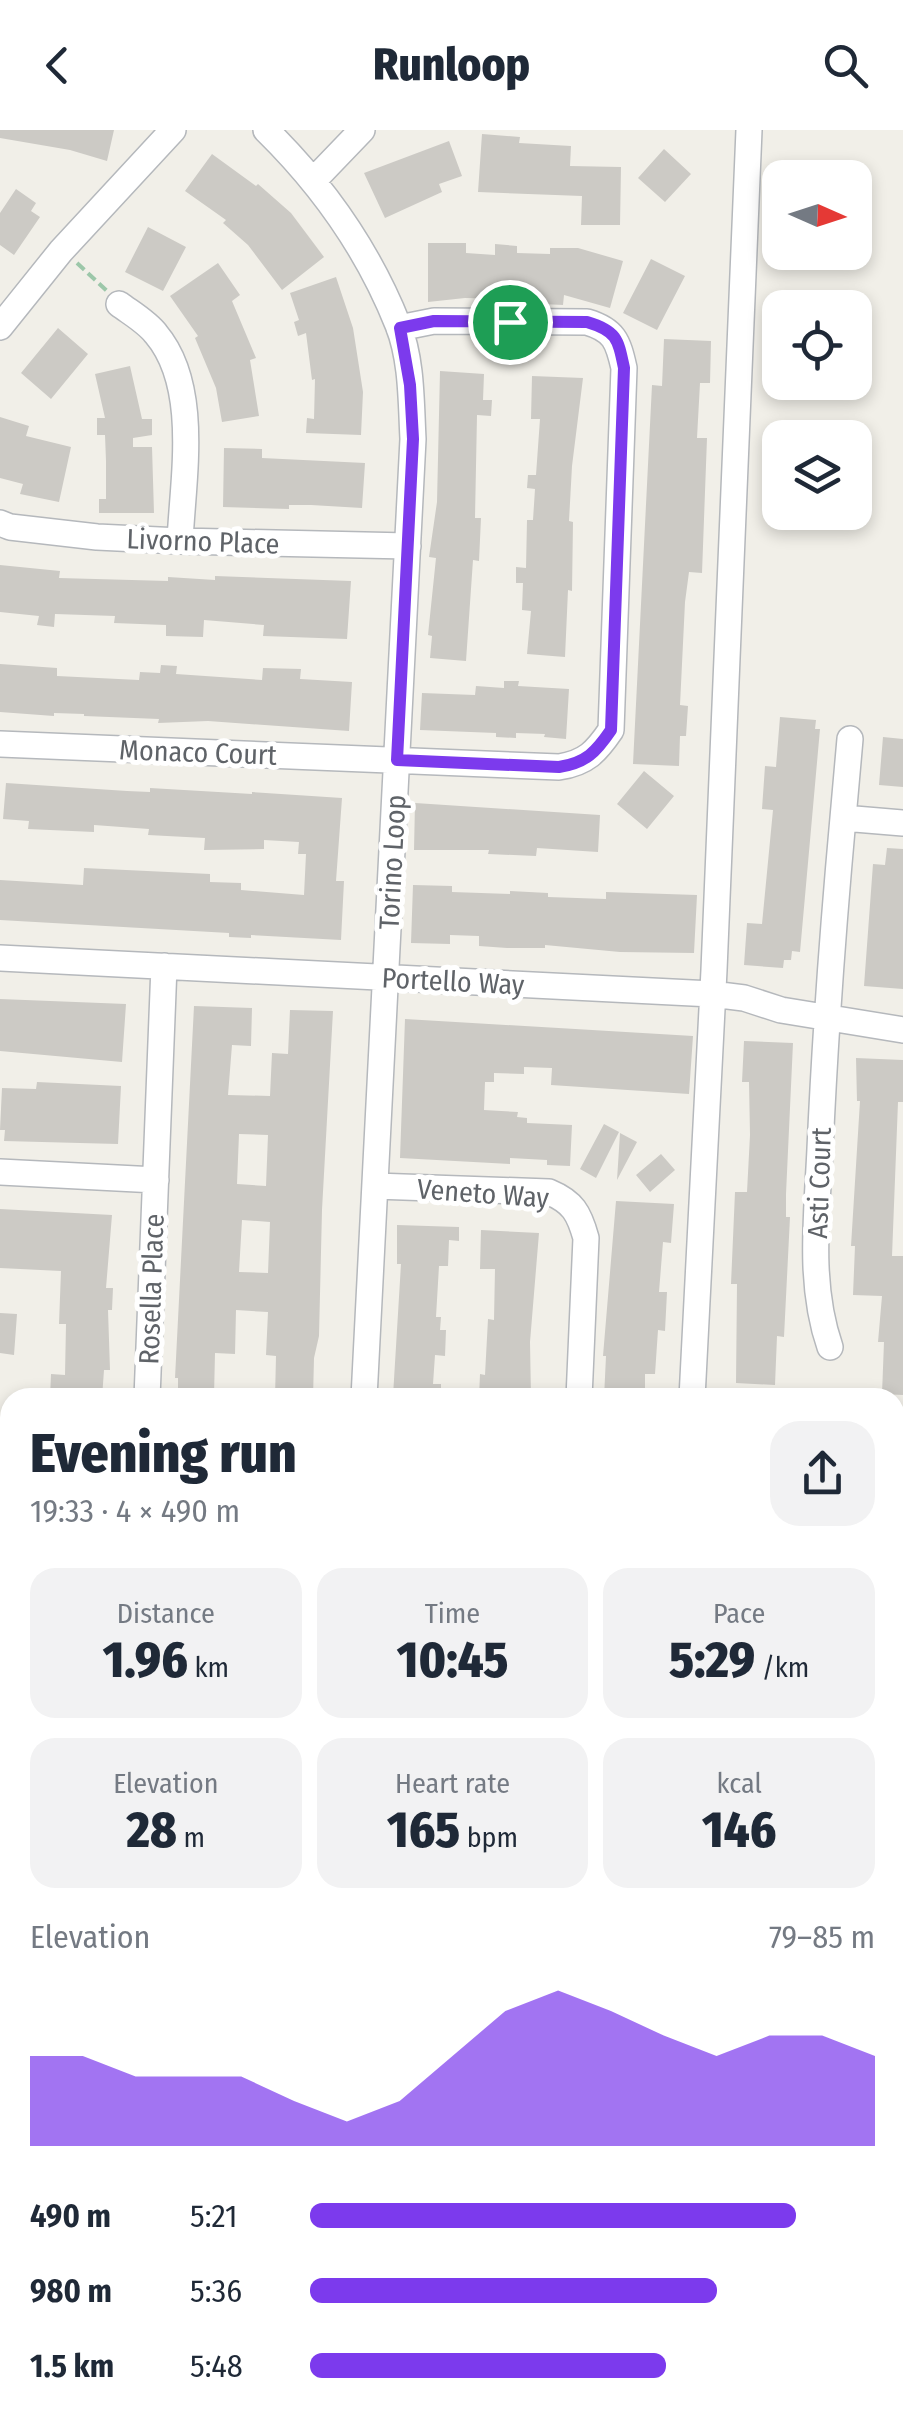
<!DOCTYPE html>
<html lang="en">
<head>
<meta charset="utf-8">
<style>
  :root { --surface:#fff; --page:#f2f2f3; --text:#1f2937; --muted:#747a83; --accent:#7c3aed }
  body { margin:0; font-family:"Fira Sans Condensed",sans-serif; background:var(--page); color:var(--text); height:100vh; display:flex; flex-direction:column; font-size:38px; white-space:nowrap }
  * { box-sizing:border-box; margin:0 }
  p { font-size:32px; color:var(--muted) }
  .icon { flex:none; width:55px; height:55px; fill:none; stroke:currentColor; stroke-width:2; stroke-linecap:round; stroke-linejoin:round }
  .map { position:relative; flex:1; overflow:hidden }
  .panel { position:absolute; left:0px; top:1258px; width:905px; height:1038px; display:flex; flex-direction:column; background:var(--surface); border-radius:30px 30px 0 0; box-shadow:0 5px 15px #0003 }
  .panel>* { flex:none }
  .needle { width:65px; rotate:93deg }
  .tools { position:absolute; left:762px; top:30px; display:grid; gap:20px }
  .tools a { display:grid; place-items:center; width:110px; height:110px; border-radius:20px; background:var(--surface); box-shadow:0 5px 15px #0003; font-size:50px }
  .pin { position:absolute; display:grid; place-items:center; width:85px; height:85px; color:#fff; margin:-42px; border:5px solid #fff; border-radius:50%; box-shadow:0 2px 10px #0007 }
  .round { display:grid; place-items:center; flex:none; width:105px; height:105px; border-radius:30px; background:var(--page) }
  .summary { display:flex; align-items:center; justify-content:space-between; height:170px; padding:0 30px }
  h1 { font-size:55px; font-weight:800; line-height:75px }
  .figures { display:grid; grid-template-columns:repeat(3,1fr); gap:15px; height:170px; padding:10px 30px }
  .figures div { display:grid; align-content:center; border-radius:25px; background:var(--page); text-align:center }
  .figures b { font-size:50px; font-weight:800 }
  .figures small { font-size:28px; font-weight:400 }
  .figures p { font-size:28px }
  .chart { height:280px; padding:20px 30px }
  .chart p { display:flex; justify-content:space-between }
  .chart svg { width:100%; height:180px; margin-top:10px; fill:var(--accent); opacity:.7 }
  ul { padding:0 30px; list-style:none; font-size:32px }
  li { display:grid; grid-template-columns:160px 120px 1fr; align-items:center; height:75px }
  li i { height:25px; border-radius:12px; background:var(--accent) }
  header { display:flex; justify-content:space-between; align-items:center; height:130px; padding:0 30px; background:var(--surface); font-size:45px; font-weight:800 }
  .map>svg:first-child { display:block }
</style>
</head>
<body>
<header><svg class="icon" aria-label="back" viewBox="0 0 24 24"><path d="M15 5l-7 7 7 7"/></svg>Runloop<svg class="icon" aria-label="search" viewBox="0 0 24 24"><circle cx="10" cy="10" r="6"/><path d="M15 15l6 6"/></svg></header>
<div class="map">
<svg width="903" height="2293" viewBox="0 0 903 2293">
  <rect width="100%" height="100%" fill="#f1efe8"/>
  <path fill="#c5e8c5" d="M341,2285h117l8,8h-119z"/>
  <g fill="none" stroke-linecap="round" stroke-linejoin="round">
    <path stroke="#aadaff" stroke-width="5" d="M0,2088l10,3
      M596,2285l4,8"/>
  </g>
  <path fill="#cccac5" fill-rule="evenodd" d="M0,0h114l-7,31 -37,-11 -70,-12z
    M482,4l38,3 -1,6 52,3 -1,20 51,1 -1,58h-39l1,-29 -104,-4z
    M449,11l13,35 -23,8 3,8 -57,26 -21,-45z
    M664,19l27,25 -26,28 -27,-24z
    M212,24l44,32 2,-2 33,29 33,44 -42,33 -34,-45 -25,-22 3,-3 -41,-29z
    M16,59l20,14 -5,8 9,6 -26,38 -14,-10v-32z
    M148,97l38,20 -23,44 -38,-19z
    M428,113h38v10l29,2v-11l22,2v7l33,1v-6h28l45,13 -13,47 -46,-13 -1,10 -21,-1v-4l-77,-2 -37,4z
    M651,129l34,17 -28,54 -34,-17z
    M218,133l22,32 -8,6 24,57 -6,2 9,56 -37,6 -6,-34 -21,-50 3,-2 -28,-40z
    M336,147l17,51 10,64 -2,43 -55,-2 1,-15 7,1 1,-40 -3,1 -6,-47 -8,3 -4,-14 5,-2 -9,-27z
    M58,198l30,26 -37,45 -30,-26z
    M664,209l47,2 -1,42h-10l-3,55h10l-5,135 -13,-1 -4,30 -5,103 8,1 -2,30h-6l-1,30 -46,-2 19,-379 10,1z
    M130,236l12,53h10v16l-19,3v9h19l2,66h-55v-14h7v-38l-1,-26h-8v-17h8l-10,-44z
    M440,241l44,3 -1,26h9l-1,16 -14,-1 -2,103h6l-2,43 -6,-1 -7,101 -36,-3 2,-22 -4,-1 8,-77 -7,-1 8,-55z
    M532,246l51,2 -11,88 -3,55 4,1 -1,69 -4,-1 -3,67 -38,-3 4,-43 -9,-1 1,-27h-7v-16l10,1 1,-48h6l2,-31 -8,-1 1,-13h8l4,-56h-9z
    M0,287l29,9 -3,10 45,11 -12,55 -39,-8 3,-10 -23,-6z
    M224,318l38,1v9l103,5 -3,45 -51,-3h-22v4l-66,-2z
    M0,435l60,6 -1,7 109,3v-4l47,3v-4l136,5 -4,58 -84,-3 1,-11 -60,-5 -1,17 -37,-1v-11l-52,-2 1,-7 -60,-2 -1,13 -17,-2 2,-9 -39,-4z
    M0,534l57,4v8l82,4 1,-8 20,1 1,-8 16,1 -1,8 86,6 1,-12 38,1 -1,10 52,3 -3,49 -141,-10 -50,2 1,-4 -75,-3v-2l-30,-1v3l-54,-4z
    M504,551h15l-1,5 51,3 -3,50 -22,-2 1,-3 -29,-1v5l-20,-1v-4l-76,-3 2,-37 53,2 1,-9 28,2z
    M780,587l36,3 -1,9h5l-20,223 -8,-1 -1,9h-7l-1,8 -39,-3 3,-42 15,1 11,-114 -11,-1 3,-43 11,1z
    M883,607l20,2v48l-24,-2z
    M644,641l30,25 -27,33 -30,-25z
    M6,653l121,8 23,1v-4l102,6v-2l90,6 -6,83h8l-3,59 -90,-5v3l-22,-1v-4l-229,-13v-40l83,5 1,-17 126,6v8l31,1v7l63,5 2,-41h-8l1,-12 -35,-2v9l-60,1 1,-12 -57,-3 1,-6 -55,-4v7l-66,-3 1,-8 -26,-2z
    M415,673l185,12 -2,37 -61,-4 -1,8 -48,-2 1,-4h-75z
    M887,718l16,1v140l-39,-3 9,-122 12,1z
    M413,755l39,1v6l58,2v-3l38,2v4l58,2v-7l91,3 -3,58 -74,-1 -75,-7v3h-38l-28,-2v-10l-29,-1v9l-39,-1z
    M0,869l126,5 -4,58 -122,-11z
    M194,876l58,2 -1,38 -19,-1 -4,50 42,1 2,-43 16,1 2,-44 43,1 -11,199 -3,126 -5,22 -1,40h-38l1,-42 -10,-1 2,-43 -32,-2 -1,44 -20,-1 -1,43 -36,-1v-17h-3zM239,1004l29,1 -2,51 -29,-2zM242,1090l28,2 -2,51 -29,-1z
    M405,889l288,17 -4,58 -138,-9 1,-17 -28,-1v7l-30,-1v9h-9l-1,28 34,2 -1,5 10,1v5l45,2 -2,41 -23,-1v-5l-37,-2v6l-110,-6z
    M744,911l49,2 -7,151v23h4l-6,120 -7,-1 -2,49 -39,-2 1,-99h-6l4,-92h12l3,-57 -1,-53h-7z
    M856,928l47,2v42h-5l-6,154h11v139l-21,-1 2,-52h-6l4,-46 -29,-1 2,-49h-4l9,-145h-3z
    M37,952l84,4 -3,58 -114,-3 1,-11h-5l2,-42 34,1z
    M604,994l15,8 -23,46 -16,-9z
    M620,1003l17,9 -20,38z
    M661,1024l14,16 -25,22 -14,-17z
    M616,1071l58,3 -3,39 -8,-1 -4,50h8l-2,39 -7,-1 -3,44h-10v24h-41l2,-42h-3z
    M0,1079l112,6 -6,73h7l-1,22h-4l2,60h-6l-2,28h-52l1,-24 14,1 1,-51h-7l2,-53 -61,-3z
    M397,1095l62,2v14l-10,-1 -1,26h-9l-3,51h5l-1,13h6l-1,26 -10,-1 -2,29h8v14l-48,-2 8,-132h-4z
    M481,1100l58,3 -9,109 1,56h-52l1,-24 5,1 3,-56 6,1 1,-51h-15z
    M0,1183l17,1 -3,41 -14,-2z"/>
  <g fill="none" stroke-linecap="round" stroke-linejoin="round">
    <g stroke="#b5b8bc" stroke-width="28">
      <path id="minor" d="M266,0c56,55 103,122 132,195 14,35 13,77 15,114l-49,959
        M314,50l48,-50
        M119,174c12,9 28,18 37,30 44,52 27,143 24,207
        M0,197l61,-76 112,-121
        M0,393l10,4 87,10 83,4 228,5
        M0,614l559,23c27,-4 37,-15 52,-37l13,-362c-6,-27 -10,-38 -37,-46l-153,-1 -35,7
        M843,688l7,-79
        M0,828l712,36 32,4 37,12 122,20
        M0,1042l156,8
        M375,1056l174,6c24,10 30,21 37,46l-7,160
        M830,1217c-22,-63 -13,-132 -10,-198 5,-111 13,-221 23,-331l60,5
        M147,1268l17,-432
        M692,1268l22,-428 35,-840
        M0,1535l10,5
        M0,1794l10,1"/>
    </g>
    <g stroke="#f9ab00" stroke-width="40">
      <path id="highway" d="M895,1471l8,-7
        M895,1580l8,-6
        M0,2167l10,-8
        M0,2283l10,-7"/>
    </g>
    <path stroke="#9cc7a9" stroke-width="4" stroke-dasharray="10 5" stroke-linecap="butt" d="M77,133l30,28
      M895,1702l8,-6
      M895,2068l8,21
      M0,2115l10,5
      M465,2285l10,8
      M174,2293l8,-8"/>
    <use href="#minor" stroke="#fff" stroke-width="25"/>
    <use href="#highway" stroke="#fde293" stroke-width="38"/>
  </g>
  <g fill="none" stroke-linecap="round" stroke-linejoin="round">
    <g stroke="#fff" stroke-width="20">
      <path id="route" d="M434,191l153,1c30,9 31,17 37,46l-13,362c-15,22 -25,33 -52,37l-162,-7 16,-321 -3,-54 -10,-57z"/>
    </g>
    <use href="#route" stroke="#7c3aed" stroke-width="12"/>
  </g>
  <g text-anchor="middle" stroke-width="10" stroke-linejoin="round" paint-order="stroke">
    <g font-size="28" fill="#5f6368" stroke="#fff">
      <text transform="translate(203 411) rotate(2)" y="10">Livorno Place</text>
      <text transform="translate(198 622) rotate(2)" y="10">Monaco Court</text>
      <text transform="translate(392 732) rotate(-87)" y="10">Torino Loop</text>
      <text transform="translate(453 851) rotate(3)" y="10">Portello Way</text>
      <text transform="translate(819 1053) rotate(-88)" y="10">Asti Court</text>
      <text transform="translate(483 1063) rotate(4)" y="10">Veneto Way</text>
      <text transform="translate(151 1159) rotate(-88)" y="10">Rosella Place</text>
    </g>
  </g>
</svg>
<div class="tools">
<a><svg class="needle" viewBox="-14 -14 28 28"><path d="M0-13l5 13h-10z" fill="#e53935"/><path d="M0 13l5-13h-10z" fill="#747a83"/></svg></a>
<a><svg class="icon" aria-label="locate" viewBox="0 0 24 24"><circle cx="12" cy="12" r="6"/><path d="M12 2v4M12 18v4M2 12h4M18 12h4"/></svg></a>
<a><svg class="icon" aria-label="layers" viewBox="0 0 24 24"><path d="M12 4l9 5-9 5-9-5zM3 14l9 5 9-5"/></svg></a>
</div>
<div class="pin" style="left:510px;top:192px;background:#1e9e55"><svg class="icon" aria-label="arrive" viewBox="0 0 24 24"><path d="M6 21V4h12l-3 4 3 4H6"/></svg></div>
<section class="panel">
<div class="summary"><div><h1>Evening run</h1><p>19:33 · 4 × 490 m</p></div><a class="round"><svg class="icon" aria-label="share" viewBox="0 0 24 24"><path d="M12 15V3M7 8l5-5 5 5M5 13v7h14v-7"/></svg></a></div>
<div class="figures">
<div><p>Distance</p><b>1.96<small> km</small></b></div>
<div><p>Time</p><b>10:45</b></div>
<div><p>Pace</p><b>5:29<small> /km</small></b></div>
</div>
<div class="figures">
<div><p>Elevation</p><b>28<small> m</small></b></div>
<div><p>Heart rate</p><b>165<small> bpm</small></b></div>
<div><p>kcal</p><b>146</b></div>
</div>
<div class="chart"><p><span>Elevation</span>79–85 m</p>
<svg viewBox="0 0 160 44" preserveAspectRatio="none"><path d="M0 44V22L10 22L20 27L30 27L40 27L50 33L60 38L70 33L80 22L90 11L100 6L110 11L120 17L130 22L140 17L150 17L160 22V44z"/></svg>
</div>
<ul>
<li><b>490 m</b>5:21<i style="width:86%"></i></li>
<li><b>980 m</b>5:36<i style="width:72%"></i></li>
<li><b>1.5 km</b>5:48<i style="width:63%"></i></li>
</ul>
</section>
</div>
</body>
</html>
